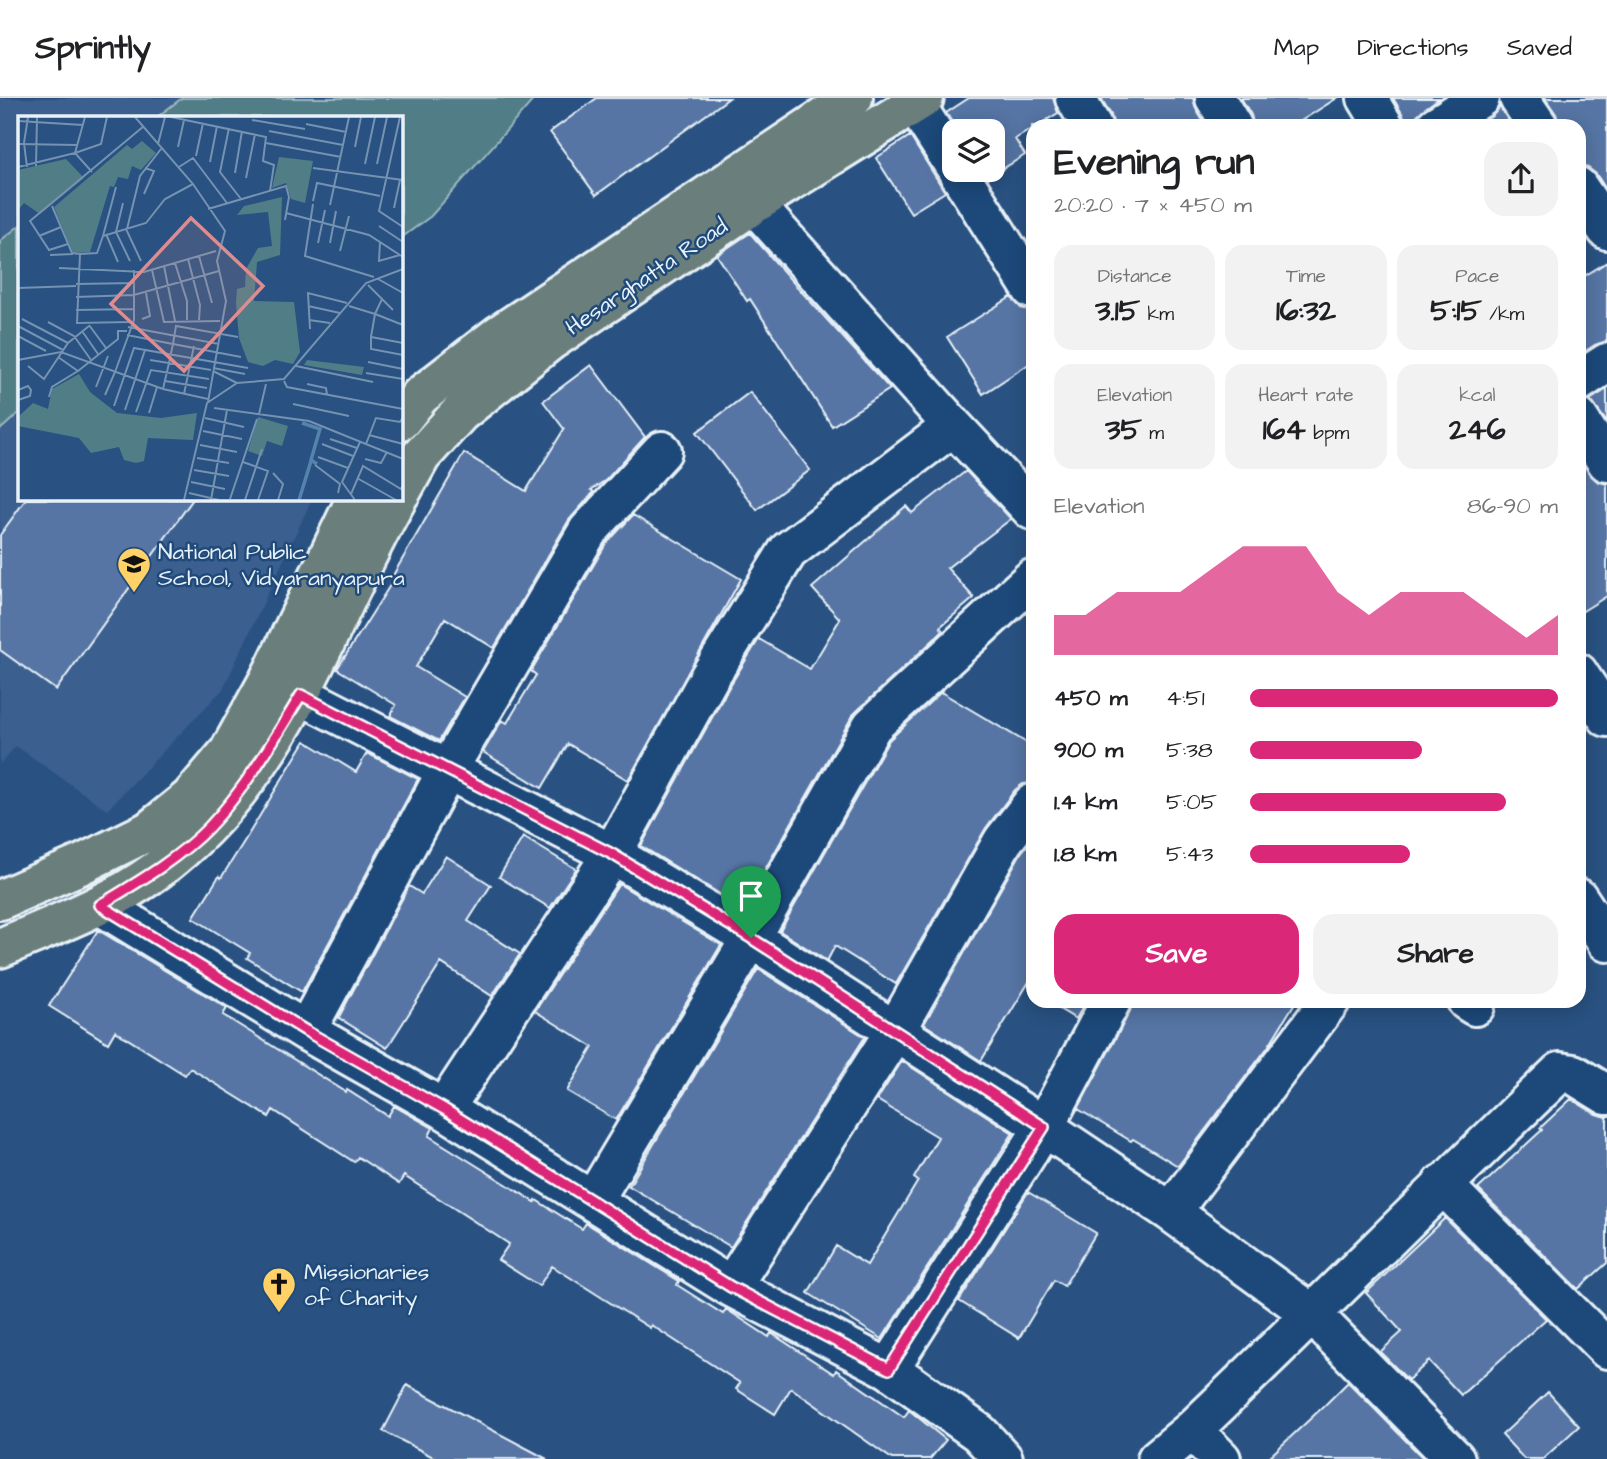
<!DOCTYPE html>
<html lang="en">
<head>
<meta charset="utf-8">
<style>
  :root { --surface:#fff; --page:#f2f2f2; --text:#202124; --muted:#757577; --line:#e0e0e0; --accent:#db2777 }
  body { margin:0; font-family:"Architects Daughter",sans-serif; background:var(--page); color:var(--text); height:100vh; display:flex; flex-direction:column; font-size:26px; white-space:nowrap }
  * { box-sizing:border-box; margin:0 }
  p { font-size:23px; color:var(--muted) }
  .icon { flex:none; width:38px; height:38px; fill:none; stroke:currentColor; stroke-width:2; stroke-linecap:round; stroke-linejoin:round }
  .map { position:relative; flex:1; overflow:hidden }
  .side { position:absolute; left:1026px; top:21px; width:560px; height:889px; display:flex; flex-direction:column; background:var(--surface); border-radius:21px; box-shadow:0 4px 18px #0003 }
  .side>* { flex:none }
  .fabs { position:absolute; left:942px; top:21px; display:grid; gap:14px }
  .fabs a { display:grid; place-items:center; width:63px; height:63px; border-radius:14px; background:var(--surface); box-shadow:0 4px 18px #0003; font-size:35px }
  .pin { position:absolute; display:grid; place-items:center; width:60px; height:60px; color:#fff; margin:-72px -30px; border-radius:50% 50% 50% 0; rotate:-45deg; box-shadow:0 0 7px #0007 }
  .pin .icon { rotate:45deg }
  .round { display:grid; place-items:center; flex:none; width:74px; height:74px; border-radius:21px; background:var(--page) }
  .overview { display:flex; align-items:center; justify-content:space-between; height:119px; padding:0 28px }
  h1 { font-size:38px; font-weight:800; line-height:52px }
  .metrics { display:grid; grid-template-columns:repeat(3,1fr); gap:10px; height:119px; padding:7px 28px }
  .metrics div { display:grid; align-content:center; border-radius:18px; background:var(--page); text-align:center }
  .metrics b { font-size:30px; font-weight:800 }
  .metrics small { font-size:19px; font-weight:400 }
  .metrics p { font-size:19px }
  .chart { height:196px; padding:14px 28px }
  .chart p { display:flex; justify-content:space-between }
  .chart svg { width:100%; height:126px; margin-top:7px; fill:var(--accent); opacity:.7 }
  .primary-button { display:flex; gap:14px; margin-top:auto; padding:14px 28px }
  .primary-button a { flex:1; height:80px; border-radius:21px; background:var(--accent); color:#fff; font-size:28px; font-weight:800; line-height:80px; text-align:center }
  .primary-button a+a { background:var(--page); color:var(--text) }
  ul { padding:0 28px; list-style:none; font-size:23px }
  li { display:grid; grid-template-columns:112px 84px 1fr; align-items:center; height:52px }
  li i { height:18px; border-radius:9px; background:var(--accent) }
  header { display:flex; align-items:center; gap:42px; box-sizing:border-box; height:98px; padding:0 35px; background:var(--surface); border-bottom:2px solid var(--line) }
  header strong { font-size:33px }
  nav { display:flex; gap:38px; margin-inline-start:auto; font-size:24px }
  .map>svg:first-child { display:block }
</style>
</head>
<body>
<header>
<strong>Sprintly</strong>
<nav><a>Map</a><a>Directions</a><a>Saved</a></nav>
</header>
<div class="map">
<svg width="1607" height="1361" viewBox="0 0 1607 1361">
  <rect width="100%" height="100%" fill="#295282"/>
  <filter id="ink" filterUnits="userSpaceOnUse"><feTurbulence type="fractalNoise" baseFrequency=".0143" numOctaves="2"/><feDisplacementMap in="SourceGraphic" scale="14" xChannelSelector="R" yChannelSelector="G"/><feConvolveMatrix kernelMatrix="1 2 1 2 8 2 1 2 1" color-interpolation-filters="sRGB"/></filter>
  <g filter="url(#ink)">
    <path fill="#3b5f8e" d="M0,0h182l-25,19h-138v109l-19,15z
      M19,315v86h293l-89,190 -116,121 -91,-64 -16,18v-334z"/>
    <path fill="#517d86" stroke="#9cb7bf" stroke-width="2" d="M182,0h353l-104,118 -30,22v-121h-244z
      M19,128v187l-19,17v-189z"/>
    <path fill="#5775a4" stroke="#e8f1f8" stroke-width="2" d="M597,0h132l-133,97 -46,-63z
      M969,0h84l5,15 -21,13h-5v3l-17,10 10,16 -37,23 -5,-8h9v-39h-34l-12,-18z
      M1101,0h92l3,11 10,17h-92l-3,-11z
      M1241,0h96l-44,28h-39l-3,-11z
      M1393,0h46l-22,17 -3,11h-8l-3,-11z
      M1545,0h62v93l-11,-17 -8,-6 -10,-3v-39h-18l-4,-12z
      M1500,9l12,19h-35l15,-10z
      M910,38l35,56 -34,21 -35,-55z
      M750,135l40,46 100,110 -58,37 -82,-127 -3,2 -30,-46z
      M1607,164v79l-12,4 -17,11v-76z
      M1011,199l10,11 11,3v51l-49,32 -36,-57z
      M591,267l54,72 -39,43 -15,10 3,2 -25,28 -75,128 -49,-30 -29,49 49,30 -26,44 -49,-25 6,-11 -59,-36 57,-90 -2,-2 72,-124 62,38 38,-62 -21,-28z
      M1607,291v33l-17,-22z
      M750,294l60,78 -53,40 -60,-78z
      M1578,360l19,23 10,3v112l-29,18z
      M966,373l45,48 -64,49 27,30 -34,29 3,4 -90,84 -110,193 -102,-62 88,-159 30,-48 51,30 30,-50 -28,-31 94,-82 6,7z
      M26,401h167l-137,191 -56,-40v-115z
      M633,417l108,64 -113,201 -60,-36 -26,44 -59,-36 19,-32 5,3 29,-48 -5,-4 75,-127z
      M941,594l91,54v37l-9,1 -8,6 -29,38 -90,156 -61,-38 -8,15 -47,-30 109,-191z
      M305,643l51,31 11,-19 51,26 -116,213 -55,-34 3,-5 -57,-35 26,-42 2,2 24,-38z
      M523,739l53,32 -26,39 -51,-31z
      M1032,741v138l-51,84 -57,-37 97,-171z
      M446,758l45,29 -23,36 52,33 -28,42 -51,-33 -54,85 -48,-30 1,-3 69,-129 13,8z
      M619,786l102,61 -105,175 -49,-29 26,-44 -58,-36z
      M98,832l129,78 -4,7 123,77 1,-2 41,26 6,-10 39,22 -4,8 106,66 1,-2 46,29 4,-6 93,58 -2,4 46,29 3,-5 43,28 2,-4 63,41 2,-4 68,47 5,-7 37,30 -16,19h-38l-101,-71 -16,26 -39,-25 4,-6 -89,-58 -1,3 -98,-62 -13,20 -41,-26 11,-16 -105,-68 -5,8 -41,-27 -4,5 -81,-52 -4,7 -79,-49 -5,7 -70,-44 -7,12 -59,-37z
      M758,871l107,68 -134,210 -102,-61z
      M1046,903h40l-10,18z
      M1133,903h163l-28,46 -90,119 -45,-27 -2,2 -53,-32 52,-98z
      M902,963l111,72 -131,206 -74,-46 28,-47 31,19 51,-84 -4,-3 24,-41 -61,-37z
      M1571,1001l25,15 11,3v146l-29,26 -100,-100 64,-59 -2,-2z
      M1028,1094l68,41 -32,53 -10,-6 -35,58 -60,-37z
      M1445,1120l101,101 -85,76 -32,-34 -21,19 -28,-28 22,-20 -36,-39z
      M1348,1284l76,77h-157l58,-54z
      M407,1287l140,74h-110l-54,-28z
      M1548,1294l31,34 -36,33h-19l-22,-24z"/>
    <g fill="none" stroke-linecap="round" stroke-linejoin="round">
      <g stroke="#e8f1f8" stroke-width="44">
        <path id="minor" d="M911,0l43,67
          M1075,0l17,28
          M1215,0l17,28
          M1367,0l17,28
          M1519,0l19,28
          M1436,28l44,-28
          M957,72l75,119
          M1578,89l29,43
          M754,106l199,222 79,84
          M1578,284l29,-19
          M1578,320l29,44
          M1578,575l29,44
          M271,578l30,19 311,159 139,84 293,189 127,85 142,103 142,144
          M1578,800l29,44
          M100,807l206,126 138,78 287,178 158,82 90,64 24,26
          M1467,903l8,5
          M306,933l142,-262 140,-238 74,-80
          M444,1011l168,-255 98,-178 78,-125 165,-125
          M1442,1086l165,165
          M593,1103l158,-263 121,-212 160,-147
          M1171,1114l159,-211
          M731,1189l164,-256 108,-190 29,-37
          M889,1271l155,-242 67,-126
          M1192,1332c124,-118 244,-240 368,-358l13,2 34,21
          M1157,1361l35,-29 29,29"/>
      </g>
      <g stroke="#e8f1f8" stroke-width="44">
        <path id="primary" d="M401,322l19,-24 80,-62 353,-236
          M401,394l20,-36 39,-43 90,-72 204,-137 170,-106
          M0,802l80,-35 69,-34 41,-33 39,-46 42,-76 85,-177
          M0,850c54,-23 110,-43 157,-78 130,-98 164,-237 240,-371"/>
      </g>
      <use href="#minor" stroke="#1f4a7a" stroke-width="38"/>
      <use href="#primary" stroke="#6b7f7c" stroke-width="38"/>
    </g>
  </g>
  <g fill="none" stroke-linecap="round" stroke-linejoin="round" filter="url(#ink)">
    <g stroke="#fff" stroke-width="14">
      <path id="route" d="M301,597l311,159 139,84 293,189 -155,242 -158,-82 -287,-178 -138,-78 -206,-126c38,-23 78,-46 109,-78 37,-39 64,-86 92,-132z"/>
    </g>
    <use href="#route" stroke="#db2777" stroke-width="9"/>
  </g>
  <defs>
    <g id="school-pin" transform="scale(1.75)"><path d="M0 17L-7.5 6A9.5 9.5 0 1 1 7.5 6Z" fill="#ffd166" stroke="#1f4a7a"/><path d="M0-5L7-2L0 1L-7-2ZM-4 1L0 2.5L4 1V4Q0 6-4 4Z" fill="#111"/></g>
    <g id="church-pin" transform="scale(1.75)"><path d="M0 17L-7.5 6A9.5 9.5 0 1 1 7.5 6Z" fill="#ffd166" stroke="#1f4a7a"/><path d="M-1.2-6h2.4v3.5h3.3v2.4h-3.3V6h-2.4V-.1h-3.3v-2.4h3.3Z" fill="#111"/></g>
  </defs>
  <g fill-rule="evenodd">
    <use href="#school-pin" x="134" y="466"/>
    <use href="#church-pin" x="279" y="1186"/>
  </g>
  <g text-anchor="middle" stroke-width="5" stroke-linejoin="round" paint-order="stroke">
    <g font-size="23" fill="#e8f1f8" stroke="#1f4a7a">
      <text transform="translate(646 178) rotate(-34)" y="8">Hesarghatta Road</text>
    </g>
    <g font-size="23" fill="#e8f1f8" stroke="#1f4a7a" text-anchor="start">
      <text x="158" y="461">National Public<tspan x="158" dy="26">School, Vidyaranyapura</tspan></text>
      <text x="304" y="1181">Missionaries<tspan x="304" dy="26">of Charity</tspan></text>
    </g>
  </g>
  <g transform="translate(18 18)">
    <rect width="385" height="385" fill="#295282"/>
    <path d="M124,25l14,12 -15,17 -9,-4 -4,13 -10,-2 -4,10 -4,-1 -20,66 -17,1 -19,-46 73,-62 5,4zM261,41l34,4 -8,42 -14,-4 -5,-16 -14,5zM48,43l18,19 -44,36 -16,-11 -5,6 -1,-39zM264,81l-2,58 -23,7 -3,39 40,1 6,50 -7,12 -18,-4 -12,6 -15,-4 -9,-24 -3,-35 1,-14 8,-2 1,-18 12,-21 14,-2 -4,-34 -31,3 7,-9zM289,244l57,7 -2,8 -58,-10zM61,258l11,18 27,21 44,5 36,-5 -4,27 -45,-2 -4,23 -8,2 -12,-3 -5,-13 -28,6 -12,-15 -61,-12v-9l15,-14 15,6 4,-20zM240,301l30,9 -6,20 -15,-5 -5,15 -14,-5z" fill="#517d86"/>
    <path fill="none" stroke="#5583ae" stroke-width="3.5" d="M284,307l18,6 -9,31 6,4M281,384l12,-39"/>
    <path fill="none" stroke="#7592b1" stroke-width="2" d="M117,1l58,67 32,47 -8,30 9,40 -18,101M153,1l95,20 -3,24 11,4 -4,26M382,1l-21,94 24,16M234,4l53,9M0,5l65,4M288,8l40,8M211,12l-9,44 21,27M251,15l74,14M248,27l75,14M0,28l59,1M140,28l7,-27M160,31l6,-27M337,31l6,-30M178,40l7,-33M192,46l7,-36M347,48l10,-47M359,48l10,-47M18,50l1,-49M0,51l57,-14 10,-36M9,51l-3,-24 4,-26M161,51l14,-9 34,45M295,52l90,12M74,56l-17,-19 26,-9 6,-27M217,57l7,-42M228,62l9,-44M126,78l10,-23 -9,-3M295,85l4,-18 63,13M105,87l-7,29 14,29M295,88l-8,52 69,21M312,89l19,-88M34,90l20,47 8,1M376,92l6,-28M190,93l78,-23 3,11 -4,23M268,97l83,22 34,22M361,110l24,16M108,113l15,32M109,113l13,-53 21,-27M88,118l12,28M21,120l22,-9M85,120l13,-49M362,126l-1,19 21,-6M300,127l7,-33M312,127l6,-32M50,128l-19,6 -19,-29 114,-95M322,135l9,-35M32,139l23,-1M181,140l13,47M170,143l12,46 -1,15M157,147l12,38v19M146,150l11,55M41,152l85,4 72,-21M134,154l12,52 56,-1M360,163l25,14M58,168l58,-1v-13M350,169l25,25M0,172l58,-2M58,181l58,-2 85,-24M290,190l32,7M331,190l26,8 7,-15M58,194l58,-1M4,203l46,24M124,203l8,-3 -4,-23M291,204l21,3M30,206l26,14 17,24M112,206l-53,1 3,-69 17,-1 6,-17 43,-13 19,-24 28,-15M71,209l17,23M0,210l45,24M110,211l91,17M292,213l-2,-36 39,10M64,215l16,23M109,219l46,9 3,-18 62,11M0,220l28,15M353,221l4,-23 28,11M385,227l-32,-6v12l32,6M40,241l20,14 40,-32v-8h9M0,244l43,-8 102,37 45,10M132,244l19,3 -6,26M350,246l35,7M10,250l16,13 24,-36 21,-17M278,250l77,16M195,252l32,6M193,254l-42,-7 4,-19 68,13M195,255l24,12M97,256l19,-52v-37M348,257l37,6M147,265l42,7M266,265l3,6 116,22M289,268l19,4 1,7M78,271l12,-31M0,274l10,-4 3,4 -1,6 -12,4M166,278l10,-48M87,279l10,-23M31,281l3,-10 26,-16M275,288l56,12M96,290l20,-58 11,2M196,292l95,13 94,38M107,294l20,-60 103,18M118,296l15,-42 58,9M131,297l8,-26M241,298l7,-30M187,302l39,9M185,315l39,8M351,319l34,9M312,323l27,9M304,328l31,12M348,328l10,-26 24,4 3,-5M182,329l37,7M300,341l30,11M179,342l32,5M347,343l16,4 6,-11M225,346l25,9 -10,29M297,349l25,19 -2,9M176,354l35,6M255,357l10,11 -5,16M339,362l39,22M173,366l34,7M171,377l30,7M333,378l12,-28 38,23 2,-4M212,383l27,-80M166,384l23,-97 30,-20 47,-4 82,-96 37,-14M193,384l16,-90M227,384l17,-51M337,384l-13,-18 18,-40"/>
    <path fill="#df8c90" fill-opacity="0.15" stroke="#df8c90" stroke-width="3.5" d="M173,102l72,68 -79,85 -73,-67z"/>
    <rect width="385" height="385" fill="none" stroke="#e8f1f8" stroke-width="3.5"/>
  </g>
</svg>
<div class="fabs">
<a><svg class="icon" aria-label="layers" viewBox="0 0 24 24"><path d="M12 4l9 5-9 5-9-5zM3 14l9 5 9-5"/></svg></a>
</div>
<div class="pin" style="left:751px;top:840px;background:#1e9e55"><svg class="icon" aria-label="arrive" viewBox="0 0 24 24"><path d="M6 21V4h12l-3 4 3 4H6"/></svg></div>
<section class="side">
<div class="overview"><div><h1>Evening run</h1><p>20:20 · 7 × 450 m</p></div><a class="round"><svg class="icon" aria-label="share" viewBox="0 0 24 24"><path d="M12 15V3M7 8l5-5 5 5M5 13v7h14v-7"/></svg></a></div>
<div class="metrics">
<div><p>Distance</p><b>3.15<small> km</small></b></div>
<div><p>Time</p><b>16:32</b></div>
<div><p>Pace</p><b>5:15<small> /km</small></b></div>
</div>
<div class="metrics">
<div><p>Elevation</p><b>35<small> m</small></b></div>
<div><p>Heart rate</p><b>164<small> bpm</small></b></div>
<div><p>kcal</p><b>246</b></div>
</div>
<div class="chart"><p><span>Elevation</span>86–90 m</p>
<svg viewBox="0 0 160 44" preserveAspectRatio="none"><path d="M0 44V30L10 30L20 22L30 22L40 22L50 14L60 6L70 6L80 6L90 22L100 30L110 22L120 22L130 22L140 30L150 38L160 30V44z"/></svg>
</div>
<ul>
<li><b>450 m</b>4:51<i style="width:100%"></i></li>
<li><b>900 m</b>5:38<i style="width:56%"></i></li>
<li><b>1.4 km</b>5:05<i style="width:83%"></i></li>
<li><b>1.8 km</b>5:43<i style="width:52%"></i></li>
</ul>
<div class="primary-button"><a>Save</a><a>Share</a></div>
</section>
</div>
</body>
</html>
